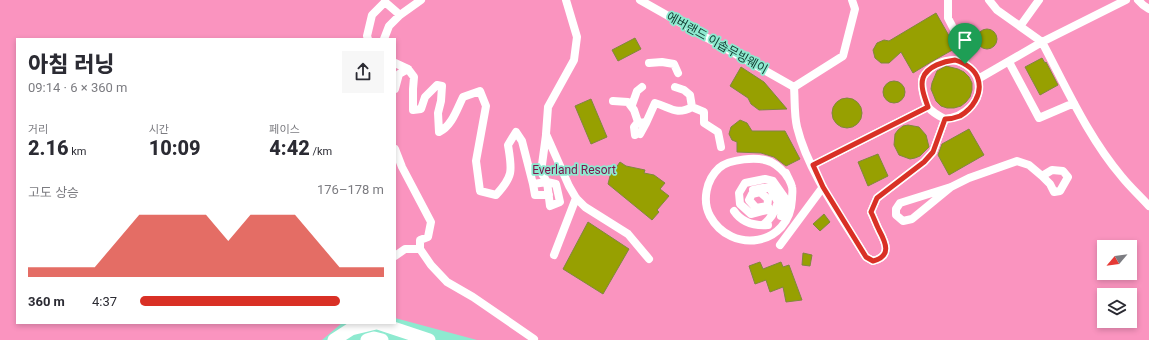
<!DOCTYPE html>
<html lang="ko">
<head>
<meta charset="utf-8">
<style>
  :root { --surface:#fff; --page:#f7f7f7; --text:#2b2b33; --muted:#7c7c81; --accent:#d93025 }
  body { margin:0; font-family:Roboto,"Noto Sans KR",sans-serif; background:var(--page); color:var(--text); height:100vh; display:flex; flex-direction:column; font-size:15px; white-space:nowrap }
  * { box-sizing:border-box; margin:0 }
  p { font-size:13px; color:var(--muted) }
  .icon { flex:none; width:22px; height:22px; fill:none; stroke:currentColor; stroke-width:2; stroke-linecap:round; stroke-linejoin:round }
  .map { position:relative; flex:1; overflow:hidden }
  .panel { position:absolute; left:16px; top:38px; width:380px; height:286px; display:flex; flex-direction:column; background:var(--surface); border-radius:0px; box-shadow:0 2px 6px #0003 }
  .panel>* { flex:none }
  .needle { width:26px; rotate:241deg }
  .tools { position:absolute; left:1097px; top:240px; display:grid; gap:8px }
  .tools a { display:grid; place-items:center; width:40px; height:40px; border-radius:0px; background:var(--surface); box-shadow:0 2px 6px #0003; font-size:20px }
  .pin { position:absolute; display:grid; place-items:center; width:34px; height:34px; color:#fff; margin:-41px -17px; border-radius:50% 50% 50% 0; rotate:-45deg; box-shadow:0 0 4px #0007 }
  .pin .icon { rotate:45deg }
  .round { display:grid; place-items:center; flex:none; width:42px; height:42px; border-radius:0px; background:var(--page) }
  .summary { display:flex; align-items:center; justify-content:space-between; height:68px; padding:0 12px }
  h1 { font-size:22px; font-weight:800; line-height:30px }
  .figures { display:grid; grid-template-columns:repeat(3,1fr); gap:6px; height:68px; padding:4px 12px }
  .figures div { display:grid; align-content:center }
  .figures b { font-size:20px; font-weight:800 }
  .figures small { font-size:11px; font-weight:400 }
  .figures p { font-size:11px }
  .chart { height:112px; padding:8px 12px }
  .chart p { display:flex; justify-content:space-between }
  .chart svg { width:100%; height:72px; margin-top:4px; fill:var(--accent); opacity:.7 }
  ul { padding:0 12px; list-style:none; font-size:13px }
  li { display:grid; grid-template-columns:64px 48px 1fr; align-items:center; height:30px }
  li i { height:10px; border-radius:5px; background:var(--accent) }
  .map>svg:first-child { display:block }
</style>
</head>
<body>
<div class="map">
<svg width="1149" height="340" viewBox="0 0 1149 340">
  <rect width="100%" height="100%" fill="#8eead0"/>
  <path fill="#fa94bf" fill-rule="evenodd" d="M0,0h1149v340h-672l-82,-22v-279h-378v284h325l-20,17h-322zM1104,247h26v26h-26zM1104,295h26v26h-26z"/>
  <path fill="#97a001" stroke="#80873f" d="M936,13l20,35 -25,14 -18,11 -12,-21 -12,11h-8l-6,-5 -2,-8 4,-7 7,-3 5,1z
    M977 39a10 10 0 1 1 20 0a10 10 0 1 1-20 0Z
    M635,38l6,11 -23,12 -6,-11z
    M1042,58l3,5 1,-1 12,23 -18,10 -15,-28z
    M946,66l12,3 6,3 5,5 3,6v7l-2,7 -4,5 -5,4 -7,2h-7l-6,-2 -5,-5 -5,-12 1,-6 5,-12z
    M741,67l23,15 23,27 -28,1 -8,-6 -3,-6 -18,-12z
    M883 92a11 11 0 1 1 22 0a11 11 0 1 1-22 0Z
    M832 113a15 15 0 1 1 30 0a15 15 0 1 1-30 0Z
    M591,99l16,38 -16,7 -16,-38z
    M740,120l7,3 5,8h33l15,28 -14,7 -12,-9 -13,-4 -24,-1v-10l-5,-2 -3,-6 2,-7z
    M908,125l11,2 7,8 3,12 -9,9 -5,2 -5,1 -11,-4 -5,-10 1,-11 3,-4 5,-4z
    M969,129l15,26 -35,20 -11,-20 4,-11z
    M878,154l10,22 -20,10 -10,-24z
    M620,162l6,4 19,4 -1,3 10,2 11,8 -5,6 9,7 -12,14 2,2 -7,8 -44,-36 2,-8z
    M824,214l6,8 -10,9 -7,-7z
    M588,222l41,27 -26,45 -40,-25z
    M803,253l9,2 -2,11 -8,-1z
    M760,262l3,7 18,-7 2,5 6,-2 13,35 -16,2 -3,-15 -13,5 -4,-12 -11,4 -6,-18z"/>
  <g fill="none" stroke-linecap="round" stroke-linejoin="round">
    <path stroke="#fff" stroke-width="8" d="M566,0l11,37 -3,23 -26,47 -2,27 23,52 7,12 9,9 43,27 21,25
      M640,0l154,87
      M948,0v18l15,29 2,17
      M989,0l8,10 45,32 84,-42
      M1138,0l5,5 6,4
      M385,2l15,13
      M1021,25l18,-25
      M368,39l-1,-3 5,-21 13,-13v-2
      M384,39l5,-13 11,-11 21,-15
      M1009,62l30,56 35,-15
      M395,63l13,6
      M649,63l13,-1 12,2 4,9
      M978,79l64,-37c24,45 46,95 80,135 8,10 18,19 27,29
      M675,87l9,3 6,5 2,12
      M794,87c1,13 0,27 3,40 11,45 45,91 69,130l7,4c19,-5 13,-18 6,-31 -3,-6 -5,-12 -8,-18l6,-14 47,-36 9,-10 12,-33c-6,-3 -13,-7 -17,-12 -4,-6 -8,-24 -5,-30 1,-2 5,-5 6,-7 12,-11 28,-14 41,-2 3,3 7,8 8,13 5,21 -14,36 -33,38
      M794,87l49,-31 12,-47 -3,-9
      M395,89l4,-15 9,-5 6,8 -1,12v21l8,-1 4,-12 12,-12 5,1 -1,15 -3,12 1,19c13,-6 18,-23 24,-35l17,-6 6,15 -10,55 4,30 16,4c18,-19 16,-25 12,-50l8,-13 6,9 11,43
      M613,101l15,1 6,8 4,12
      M632,105l5,-14 5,-4
      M646,123l9,-20c15,4 21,13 37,4l12,5v11l14,9 3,15
      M546,135l-5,37 6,10 9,2 4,18 -10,4 -3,-24 -14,2 2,11h14
      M635,135l-1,-8 4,-5 8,1 -6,11
      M395,149l7,18 29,55 -3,15 -8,3v9l11,16 16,17 26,15 61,42
      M813,165l115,-58
      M786,173c2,5 5,9 6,14 1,3 0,8 0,12 -2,47 -61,56 -82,17 -8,-15 -4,-36 9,-48 10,-9 39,-12 52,-6 6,3 14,10 17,16
      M951,187l-39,32 -9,2 -7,-6v-6l4,-6 51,-16 18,-9 48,-17 12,4 13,11 10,-6 11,1 5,6 -8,14 -6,1 -4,-8 -8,-8
      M753,190l10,-2h7l8,14c-3,10 -7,17 -15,23
      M768,206l-12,2 -7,-8 3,-6 8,-2 8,7 -1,11 -16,4 -11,-10 -1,-11 6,-10 20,-4 8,2 12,17 -4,18
      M734,211c8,12 20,15 34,14
      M780,245l43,-58
      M554,255l22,-57
      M395,256l10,-7h15"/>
    <path stroke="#fff" stroke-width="13" d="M378,323l51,17
      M334,340l17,-11 25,-6
      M367,340l7,-2 8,2"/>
  </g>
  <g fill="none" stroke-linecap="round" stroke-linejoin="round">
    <g stroke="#fff" stroke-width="8">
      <path id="route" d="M955,60c9,3 20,9 23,19 5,15 -6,30 -18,37 -5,2 -10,3 -15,3l-12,33 -9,10 -47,36 -6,14c3,6 5,12 8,18 7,13 13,26 -6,31l-7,-4 -43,-70 -10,-22 115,-58c-3,-9 -8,-20 -5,-29 4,-12 22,-17 32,-18z"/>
    </g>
    <use href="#route" stroke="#d93025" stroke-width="5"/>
  </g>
  <g text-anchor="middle" stroke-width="3.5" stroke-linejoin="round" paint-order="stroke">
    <g font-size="12" fill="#123a30" stroke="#8eead0">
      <text transform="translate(717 43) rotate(29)" y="4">에버랜드 이솝무빙웨이</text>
    </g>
    <g font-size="12" fill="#7c154c" stroke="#8eead0">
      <text x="574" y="174">Everland Resort</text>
    </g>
  </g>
</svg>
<div class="tools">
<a><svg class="needle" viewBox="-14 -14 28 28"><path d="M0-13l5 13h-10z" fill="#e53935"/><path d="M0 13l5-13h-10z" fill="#7c7c81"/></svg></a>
<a><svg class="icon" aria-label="layers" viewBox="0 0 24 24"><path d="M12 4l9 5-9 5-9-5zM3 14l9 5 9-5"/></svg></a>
</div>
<div class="pin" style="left:965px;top:64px;background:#1e9e55"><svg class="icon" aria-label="arrive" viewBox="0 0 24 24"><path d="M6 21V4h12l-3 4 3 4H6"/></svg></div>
<section class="panel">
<div class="summary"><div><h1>아침 러닝</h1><p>09:14 · 6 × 360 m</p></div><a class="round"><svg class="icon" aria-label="share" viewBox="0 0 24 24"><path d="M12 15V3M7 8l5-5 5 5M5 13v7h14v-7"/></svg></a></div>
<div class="figures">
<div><p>거리</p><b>2.16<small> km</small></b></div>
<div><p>시간</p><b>10:09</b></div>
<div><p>페이스</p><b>4:42<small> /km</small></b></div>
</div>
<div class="chart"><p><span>고도 상승</span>176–178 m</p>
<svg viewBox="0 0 160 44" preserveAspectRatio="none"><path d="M0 44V38L10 38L20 38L30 38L40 22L50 6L60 6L70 6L80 6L90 22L100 6L110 6L120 6L130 22L140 38L150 38L160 38V44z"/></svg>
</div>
<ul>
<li><b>360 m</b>4:37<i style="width:82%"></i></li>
</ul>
</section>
</div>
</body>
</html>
